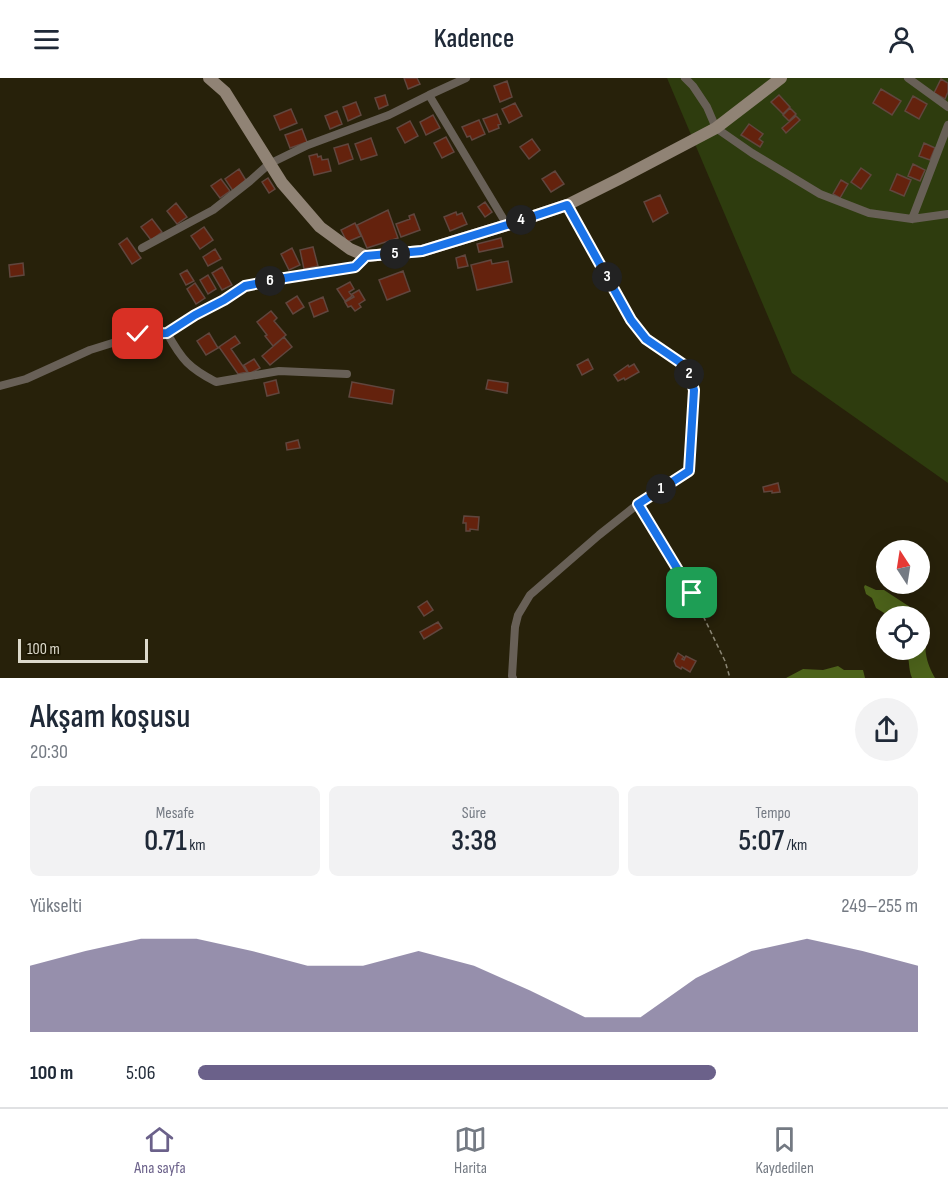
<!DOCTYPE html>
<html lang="tr">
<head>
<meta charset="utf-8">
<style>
  :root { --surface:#fff; --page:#f2f2f3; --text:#1f2937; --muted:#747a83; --line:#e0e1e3; --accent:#6b618a }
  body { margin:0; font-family:"Sofia Sans Condensed",sans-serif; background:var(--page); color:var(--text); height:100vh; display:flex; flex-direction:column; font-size:22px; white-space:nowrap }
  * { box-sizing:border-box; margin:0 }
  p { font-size:20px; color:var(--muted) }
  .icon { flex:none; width:33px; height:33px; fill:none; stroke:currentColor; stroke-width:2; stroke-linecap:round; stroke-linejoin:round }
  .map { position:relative; height:600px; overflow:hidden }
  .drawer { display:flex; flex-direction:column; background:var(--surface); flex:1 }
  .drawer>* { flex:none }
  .needle { width:39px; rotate:348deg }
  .buttons { position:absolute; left:876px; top:462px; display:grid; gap:12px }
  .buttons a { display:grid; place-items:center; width:54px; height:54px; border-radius:50%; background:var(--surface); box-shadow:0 6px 24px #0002; font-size:30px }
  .scale { position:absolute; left:18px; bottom:15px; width:130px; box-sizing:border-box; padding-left:6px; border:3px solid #dddacc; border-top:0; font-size:16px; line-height:21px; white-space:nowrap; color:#dddacc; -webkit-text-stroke:4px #1d1803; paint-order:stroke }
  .pin { position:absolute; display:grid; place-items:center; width:51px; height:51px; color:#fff; margin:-26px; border-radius:12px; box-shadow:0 3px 9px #0006 }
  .km { position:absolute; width:30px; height:30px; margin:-15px; border-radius:50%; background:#222; color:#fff; font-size:16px; line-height:30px; text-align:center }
  .round { display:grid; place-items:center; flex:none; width:63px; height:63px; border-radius:32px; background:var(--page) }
  .head { display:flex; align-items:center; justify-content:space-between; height:102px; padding:0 30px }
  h1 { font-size:33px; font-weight:600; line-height:45px }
  .metrics { display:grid; grid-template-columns:repeat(3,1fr); gap:9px; height:102px; padding:6px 30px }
  .metrics div { display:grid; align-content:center; border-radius:9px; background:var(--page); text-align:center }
  .metrics b { font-size:30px; font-weight:600 }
  .metrics small { font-size:16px; font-weight:400 }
  .metrics p { font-size:16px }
  .chart { height:168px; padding:12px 30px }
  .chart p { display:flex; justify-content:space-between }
  .chart svg { width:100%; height:108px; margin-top:6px; fill:var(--accent); opacity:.7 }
  ul { padding:0 30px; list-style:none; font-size:20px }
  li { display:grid; grid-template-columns:96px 72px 1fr; align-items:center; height:45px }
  li i { height:15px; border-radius:8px; background:var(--accent) }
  header { display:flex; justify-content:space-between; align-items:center; height:78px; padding:0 30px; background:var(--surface); font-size:27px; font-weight:600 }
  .tab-bar { display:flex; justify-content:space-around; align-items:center; height:84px; border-top:2px solid var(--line); background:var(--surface); font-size:16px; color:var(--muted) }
  .tab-bar a { display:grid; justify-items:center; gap:3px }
  .tab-bar .selected { color:var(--accent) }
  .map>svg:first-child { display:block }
</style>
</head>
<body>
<header><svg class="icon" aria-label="menu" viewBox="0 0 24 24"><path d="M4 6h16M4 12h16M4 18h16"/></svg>Kadence<svg class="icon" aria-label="person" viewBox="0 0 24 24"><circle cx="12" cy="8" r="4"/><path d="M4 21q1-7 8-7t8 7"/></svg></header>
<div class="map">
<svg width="948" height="600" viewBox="0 0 948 600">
  <rect width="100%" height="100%" fill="#27210a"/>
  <path fill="#2e3c0e" d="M667,0h281v405l-156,-110z"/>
  <path fill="#4d631b" d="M865,507l11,5h8l26,17 2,9h-23l-13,-8 -4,-10 -6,-4 -2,-7z
    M920,546c3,5 5,14 6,20 0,3 -1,6 0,10 1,8 5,17 9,24h-23c-4,-9 -2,-19 -6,-28h14z
    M838,588l6,4h19l2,8h-79l17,-9 20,1z"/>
  <path fill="#64220d" stroke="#60463e" stroke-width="1.5" d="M404,0h13l3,6 -12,5z
    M941,1l7,4v9l-3,7 -11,-6z
    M507,3l5,16 -12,5 -6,-16z
    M881,11l20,12 -9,14 -19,-12z
    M385,17l3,10 -9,4 -4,-11z
    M779,17l11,12 -7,7 -12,-12z
    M913,18l14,8 -8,15 -14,-8z
    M356,24l5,13 -13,6 -5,-14z
    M515,25l7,13 -13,7 -7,-14z
    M790,30l6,6 -7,7 -6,-6z
    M291,31l6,14 -17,7 -6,-14z
    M337,33l5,13 -12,5 -5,-13z
    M497,36l4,10 -3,1 1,3 -10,4 -6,-13z
    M433,37l7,13 -14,7 -6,-13z
    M796,38l4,4 -14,13 -4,-5z
    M479,42l6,14 -13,6 -2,-4 -3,1 -5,-10z
    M410,43l8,15 -13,7 -8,-15z
    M749,46l14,10 -4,5 4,3 -3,5 -19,-12z
    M302,51l5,13 -17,6 -5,-13z
    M446,59l8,15 -12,6 -8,-15z
    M371,60l6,17 -16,5 -6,-16z
    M532,61l8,11 -11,9 -9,-12z
    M924,65l11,5 -5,12 -11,-4z
    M348,66l5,15 -14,5 -5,-16z
    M317,76l1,3 3,-1 1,4 6,-1 3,12 -17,4 -5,-19z
    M913,86l12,6 -5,11 -12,-5z
    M861,90l10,7 -10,14 -10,-7z
    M239,91l8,13 -14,9 -8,-12z
    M555,93l9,13 -13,8 -9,-13z
    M897,96l14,6 -7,16 -14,-6z
    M268,100l7,11 -6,4 -7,-11z
    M221,101l9,12 -10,7 -9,-12z
    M841,102l7,4 -8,14 -7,-4z
    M660,117l8,18 -15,9 -9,-20z
    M485,124l7,10 -7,5 -7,-10z
    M176,125l11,14 -10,7 -10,-13z
    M388,132l10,28 -31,10 -10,-23z
    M456,134l1,3 5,-2 5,11 -17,7 -6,-14z
    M414,136l6,16 -19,7 -5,-13 14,-5 -1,-3z
    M152,141l10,13 -11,8 -10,-13z
    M355,145l6,13 -14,6 -6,-12z
    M204,149l9,13 -13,9 -9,-13z
    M127,160l14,20 -9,6 -13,-20z
    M501,160l2,9 -24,5 -2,-8z
    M313,169l5,19 -14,3 -4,-19z
    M292,170l8,17 -11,5 -8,-16z
    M215,171l6,10 -13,7 -5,-9z
    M465,177l3,11 -10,2 -2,-10z
    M491,182l1,4 16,-3 4,21 -35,8 -6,-25z
    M23,185l1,12 -14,2 -1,-12z
    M222,189l10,18 -10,5 -10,-17z
    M187,192l7,11 -8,4 -6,-11z
    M403,193l7,20 -23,9 -8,-20z
    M208,197l8,14 -8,5 -8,-14z
    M350,204l4,7 -5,3 3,4 -7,5 -8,-12z
    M195,205l10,15 -9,6 -9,-15z
    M359,212l6,10 -6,4 2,3 -6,4 -4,-5 -3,1 -3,-5 9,-5 -2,-3z
    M297,218l7,11 -11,7 -7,-11z
    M323,219l5,14 -14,6 -5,-14z
    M271,233l6,7 -3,3 12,14 -13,11 -8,-10 2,-1 -10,-13z
    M209,255l9,15 -12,7 -9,-14z
    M235,258l5,7 -9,6 16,23 -9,2 -19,-27z
    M284,259l8,10 -22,18 -8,-9z
    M254,281l6,9 -11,6 -5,-9z
    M588,281l5,10 -11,6 -5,-10z
    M634,286l5,8 -14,8 -1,-2 -6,3 -4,-6 14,-10 1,2z
    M276,302l3,13 -12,3 -3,-13z
    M488,302l20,3 -1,10 -21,-4z
    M352,304l42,8 -2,14 -43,-7z
    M298,362l2,8 -13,2 -1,-7z
    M778,405l2,9 -8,1v-2l-8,1 -1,-5z
    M464,438l15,1 -1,13 -8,-1v2h-4v-8h-3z
    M427,523l6,9 -9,6 -6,-9z
    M438,544l4,6 -18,11 -4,-7z
    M678,575l6,4 -2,2 2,1 2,-4 10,5 -6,11 -8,-5 -1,2 -5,-3 -2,-5z"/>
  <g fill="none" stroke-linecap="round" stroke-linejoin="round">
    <path stroke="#8a8573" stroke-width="1.5" stroke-dasharray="4.5 3" stroke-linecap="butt" d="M643,435l49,80 33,68 5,17"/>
    <path stroke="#686057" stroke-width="8" d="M685,0l8,8 14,21 9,21 36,25 68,41 49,19 43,6 36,-5
      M908,0l40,29
      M429,17l78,130
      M912,141l36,-94
      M142,170l71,-38 37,-29 19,-17 39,-19 81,-30 40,-20 37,-17
      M167,255c15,27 22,35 49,49l63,-11 68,3
      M0,308l26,-7 64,-29 48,-15 29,-2 28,-18 29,-15 21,-14 41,-8 69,-11 11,-11
      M513,600l-1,-2 3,-49 3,-12 12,-20 69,-60 39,-31 51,-34 5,-80 -7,-23 -41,-28 -15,-19 -64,-115"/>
    <path stroke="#908375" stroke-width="12" d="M209,0l16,14 57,91 38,44 30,22 16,7 56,-5 85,-26 60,-20 52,-26 97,-51 65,-50"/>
  </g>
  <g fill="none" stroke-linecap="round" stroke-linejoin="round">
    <g stroke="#fff" stroke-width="12">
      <path id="route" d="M138,256l29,-1 28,-18 29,-15 21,-14 40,-8 70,-11 11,-11 56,-5 85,-26 60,-20 64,115 15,19 41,28 7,23 -5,81 -51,33 54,89"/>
    </g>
    <use href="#route" stroke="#1a73e8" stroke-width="8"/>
  </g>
</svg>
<div class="buttons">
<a><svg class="needle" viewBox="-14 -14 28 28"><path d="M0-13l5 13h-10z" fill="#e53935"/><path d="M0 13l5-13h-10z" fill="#747a83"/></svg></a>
<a><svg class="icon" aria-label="locate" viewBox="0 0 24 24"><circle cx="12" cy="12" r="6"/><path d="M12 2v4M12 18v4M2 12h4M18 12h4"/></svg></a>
</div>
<div class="scale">100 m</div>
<div class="pin" style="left:692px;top:515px;background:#1e9e55"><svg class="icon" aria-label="arrive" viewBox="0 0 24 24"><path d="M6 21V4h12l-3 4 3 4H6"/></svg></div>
<div class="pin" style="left:138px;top:256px;background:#d93025"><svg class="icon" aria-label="check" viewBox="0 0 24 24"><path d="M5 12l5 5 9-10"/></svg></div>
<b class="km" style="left:661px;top:411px">1</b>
<b class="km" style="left:689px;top:296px">2</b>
<b class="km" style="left:607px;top:199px">3</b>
<b class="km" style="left:521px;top:142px">4</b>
<b class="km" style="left:395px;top:176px">5</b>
<b class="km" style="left:270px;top:203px">6</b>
</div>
<section class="drawer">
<div class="head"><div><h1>Akşam koşusu</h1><p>20:30</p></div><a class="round"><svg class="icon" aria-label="share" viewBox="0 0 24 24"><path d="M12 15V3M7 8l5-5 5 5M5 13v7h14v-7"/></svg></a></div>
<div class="metrics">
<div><p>Mesafe</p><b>0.71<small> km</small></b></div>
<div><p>Süre</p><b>3:38</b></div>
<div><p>Tempo</p><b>5:07<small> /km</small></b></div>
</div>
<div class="chart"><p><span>Yükselti</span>249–255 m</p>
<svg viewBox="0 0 160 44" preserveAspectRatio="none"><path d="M0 44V17L10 11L20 6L30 6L40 11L50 17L60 17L70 11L80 17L90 27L100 38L110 38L120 22L130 11L140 6L150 11L160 17V44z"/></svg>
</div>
<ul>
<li><b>100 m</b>5:06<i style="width:72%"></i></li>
</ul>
</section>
<nav class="tab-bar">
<a class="selected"><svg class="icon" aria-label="home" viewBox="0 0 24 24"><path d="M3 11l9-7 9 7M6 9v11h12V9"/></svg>Ana sayfa</a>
<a><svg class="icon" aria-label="map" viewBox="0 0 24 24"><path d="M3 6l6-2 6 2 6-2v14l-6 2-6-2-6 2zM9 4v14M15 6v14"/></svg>Harita</a>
<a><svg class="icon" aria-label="saved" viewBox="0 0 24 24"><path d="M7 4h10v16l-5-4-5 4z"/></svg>Kaydedilen</a>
</nav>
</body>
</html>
